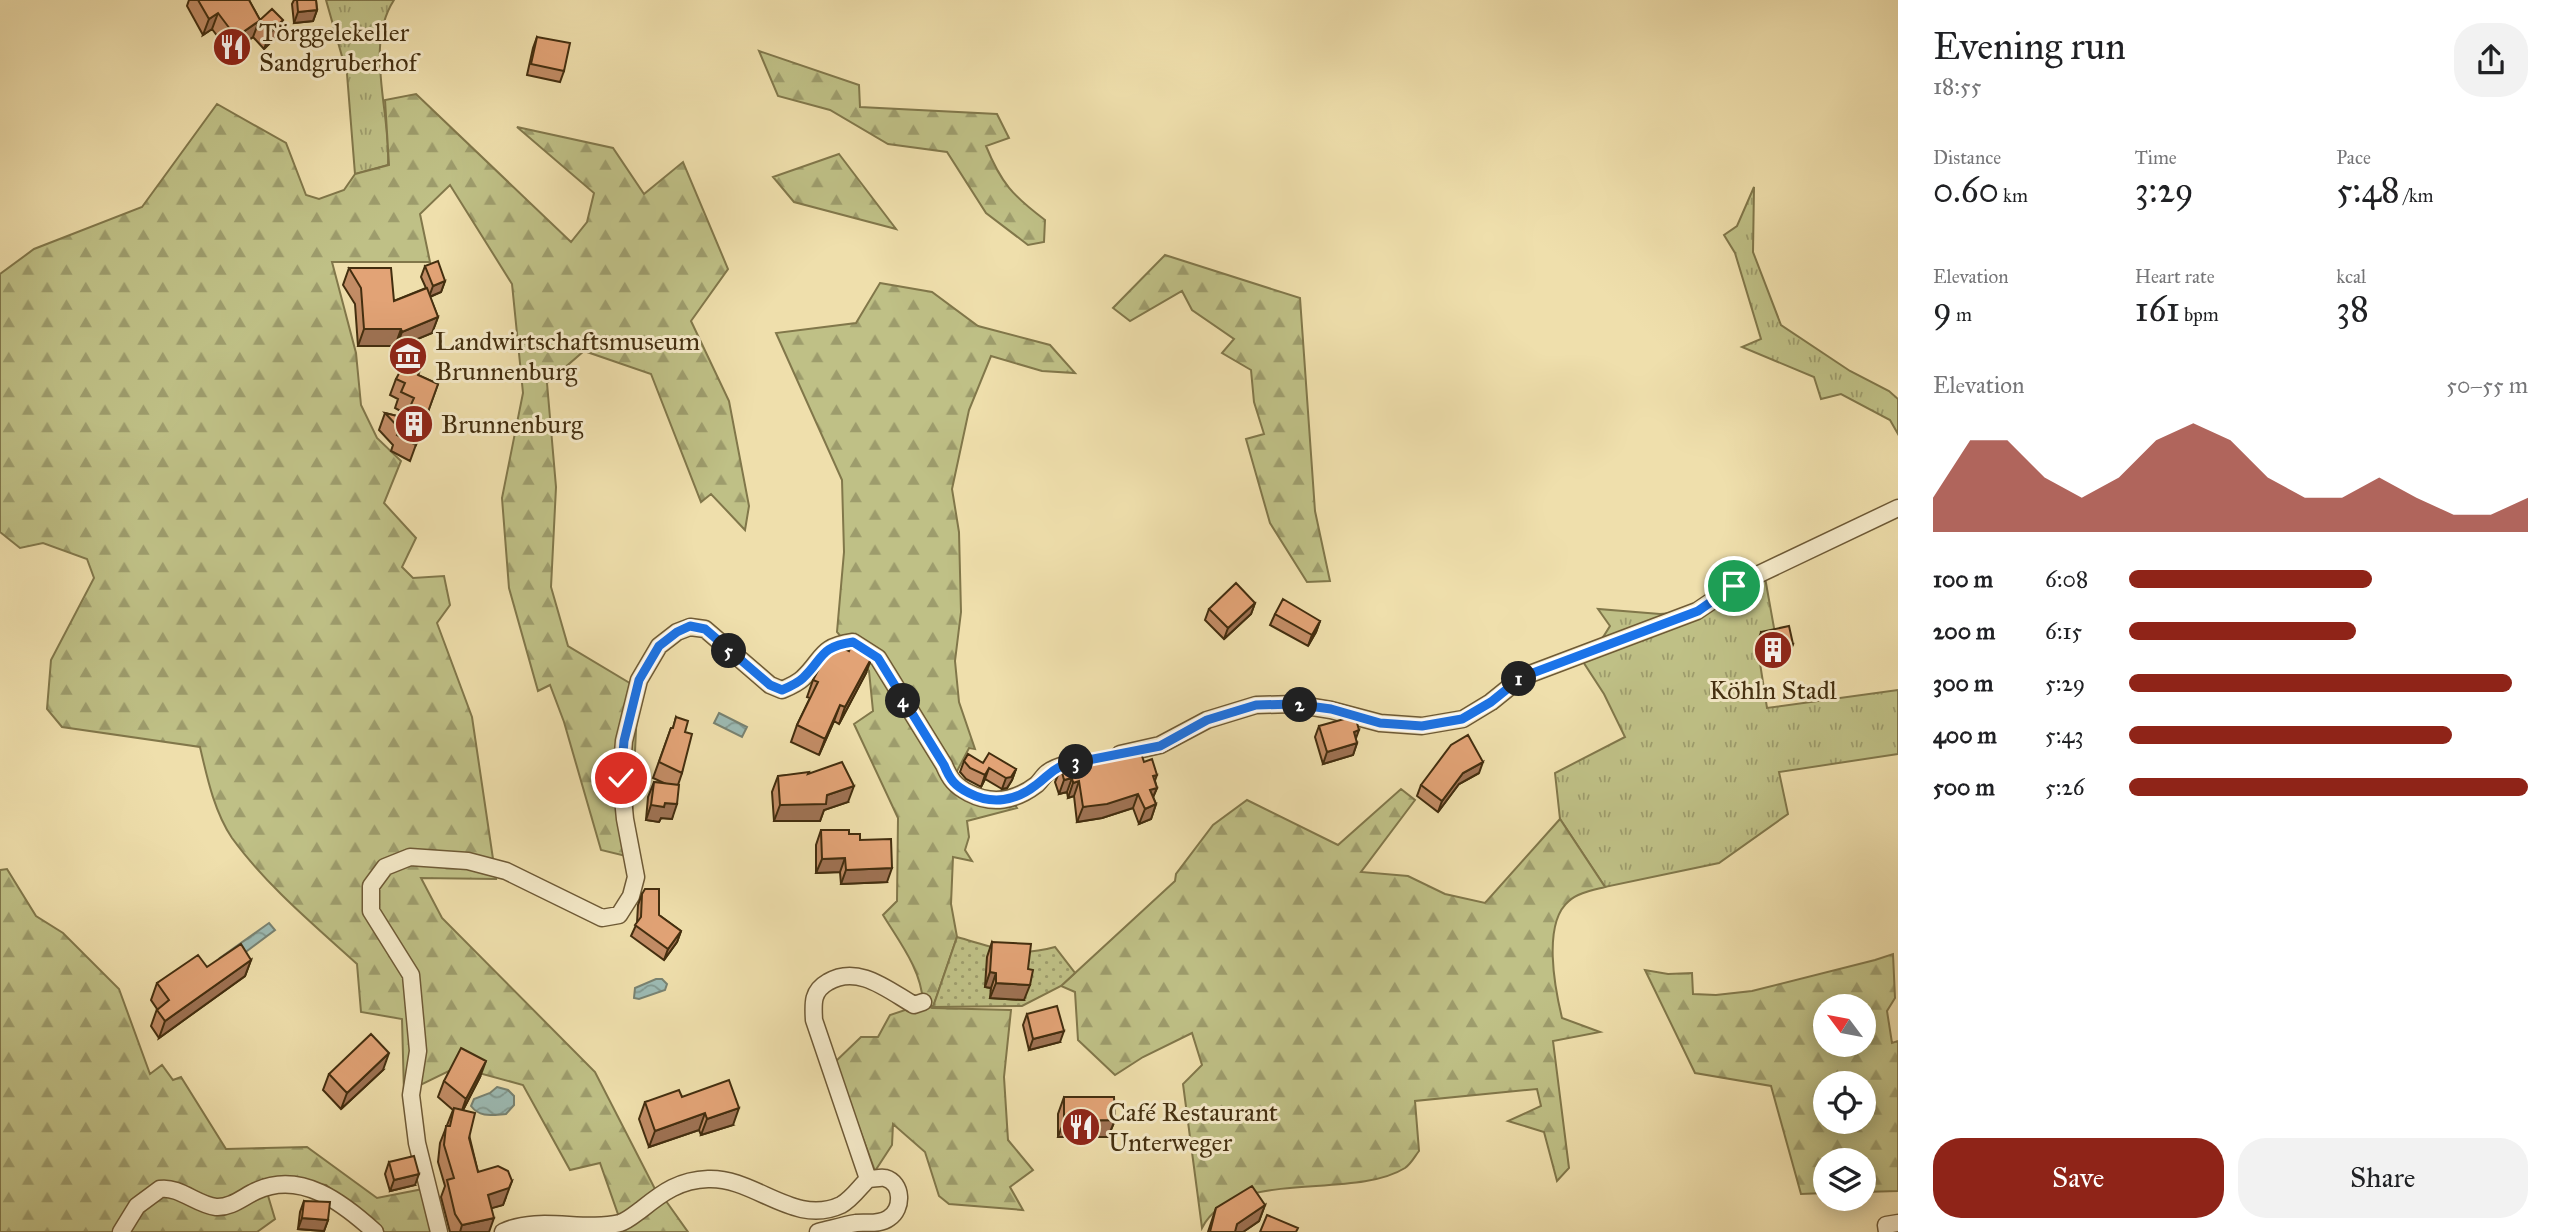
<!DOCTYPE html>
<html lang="en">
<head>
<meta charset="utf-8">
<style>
  :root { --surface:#fff; --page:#f2f2f2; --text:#202124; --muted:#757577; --accent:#8f2418 }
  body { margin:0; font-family:"IM FELL Great Primer",serif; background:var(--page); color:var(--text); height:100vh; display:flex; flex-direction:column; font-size:26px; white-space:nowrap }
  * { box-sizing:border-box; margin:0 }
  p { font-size:23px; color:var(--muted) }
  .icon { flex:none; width:38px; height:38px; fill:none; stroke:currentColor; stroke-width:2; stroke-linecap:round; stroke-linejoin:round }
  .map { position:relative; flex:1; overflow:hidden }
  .drawer { display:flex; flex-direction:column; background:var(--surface); width:665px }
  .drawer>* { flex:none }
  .needle { width:46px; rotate:302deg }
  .fabs { position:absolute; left:1813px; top:994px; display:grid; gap:14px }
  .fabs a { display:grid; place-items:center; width:63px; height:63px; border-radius:50%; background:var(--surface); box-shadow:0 4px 18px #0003; font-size:35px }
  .pin { position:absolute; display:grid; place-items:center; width:60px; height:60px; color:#fff; margin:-30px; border:4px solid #fff; border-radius:50%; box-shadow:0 2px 7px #0007 }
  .km { position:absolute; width:35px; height:35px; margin:-18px; border-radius:50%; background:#222; color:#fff; font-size:19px; line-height:35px; text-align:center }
  .round { display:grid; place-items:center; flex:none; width:74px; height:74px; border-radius:28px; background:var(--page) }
  .head { display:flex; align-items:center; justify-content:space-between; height:119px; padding:0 35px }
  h1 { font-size:38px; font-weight:600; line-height:52px }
  .figures { display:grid; grid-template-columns:repeat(3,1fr); gap:10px; height:119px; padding:7px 35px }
  .figures div { display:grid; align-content:center }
  .figures b { font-size:35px; font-weight:600 }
  .figures small { font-size:19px; font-weight:400 }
  .figures p { font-size:19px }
  .chart { height:196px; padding:14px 35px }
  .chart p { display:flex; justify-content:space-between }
  .chart svg { width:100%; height:126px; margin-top:7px; fill:var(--accent); opacity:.7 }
  .primary-button { display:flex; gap:14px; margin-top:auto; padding:14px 35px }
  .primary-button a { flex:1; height:80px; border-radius:28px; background:var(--accent); color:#fff; font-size:28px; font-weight:600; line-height:80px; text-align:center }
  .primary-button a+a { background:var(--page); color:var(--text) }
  ul { padding:0 35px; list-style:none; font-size:23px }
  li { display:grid; grid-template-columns:112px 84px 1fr; align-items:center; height:52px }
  li i { height:18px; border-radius:9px; background:var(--accent) }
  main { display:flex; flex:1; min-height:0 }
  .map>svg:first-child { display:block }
</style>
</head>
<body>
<main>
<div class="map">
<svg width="1898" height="1232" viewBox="0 0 1898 1232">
  <defs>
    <pattern id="grass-tufts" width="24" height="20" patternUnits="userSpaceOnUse" patternTransform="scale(1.75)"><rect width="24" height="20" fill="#bfc086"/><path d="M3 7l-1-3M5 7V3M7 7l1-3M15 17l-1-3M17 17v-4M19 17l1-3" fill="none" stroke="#9d9c6c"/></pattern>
    <pattern id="forest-firs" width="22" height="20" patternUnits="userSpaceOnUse" patternTransform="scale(1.75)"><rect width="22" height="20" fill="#bfc086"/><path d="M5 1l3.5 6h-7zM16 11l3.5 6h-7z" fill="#9d9c6c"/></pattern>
    <pattern id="garden-dots" width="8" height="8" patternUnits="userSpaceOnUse" patternTransform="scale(1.75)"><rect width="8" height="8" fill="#bfc086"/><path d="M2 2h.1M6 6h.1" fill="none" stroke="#9d9c6c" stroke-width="1.8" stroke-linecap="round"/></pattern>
    <pattern id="water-waves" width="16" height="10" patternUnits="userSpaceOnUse" patternTransform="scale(1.75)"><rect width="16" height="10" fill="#9cbab3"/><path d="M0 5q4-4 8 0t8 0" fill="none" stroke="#819890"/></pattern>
  </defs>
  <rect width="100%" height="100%" fill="#efdfac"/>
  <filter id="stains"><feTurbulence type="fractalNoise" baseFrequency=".00286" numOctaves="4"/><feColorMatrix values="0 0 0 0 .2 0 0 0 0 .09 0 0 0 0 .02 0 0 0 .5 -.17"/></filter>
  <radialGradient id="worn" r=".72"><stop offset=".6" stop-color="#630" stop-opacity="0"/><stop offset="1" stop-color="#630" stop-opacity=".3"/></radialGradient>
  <path fill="url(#grass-tufts)" stroke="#81774a" stroke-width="2" d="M326,0h68c-30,46 -3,112 -6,165l-33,9 -8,-100z
    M1754,187l-1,65 28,73 69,46 39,20 9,8v35l-8,-14 -49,-26 -20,5 -7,-22 -72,-30 19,-8 -26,-86 -11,-18 13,-9z
    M1764,572l12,67 -19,5 10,64 131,-18v64l-119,18 9,42 -69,49 -114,24 -45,-68 -5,-46 70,-36 -21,-43 -24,-37c13,-7 23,-18 30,-31l-12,-17 62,5 38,-3z"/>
  <path fill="url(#forest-firs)" stroke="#81774a" stroke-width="2" fill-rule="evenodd" d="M759,51l100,34 1,22 137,7 12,24 -23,8c15,37 27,50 59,74l-1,22 -16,3 -42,-32 -39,-61 -59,-8 -58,-34 -52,-14z
    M416,94l155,148 16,-20 7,-29 -77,-66 96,21 31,46 39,-32 45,107 -37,52 38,80 20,105 -4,24 -34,-36 -10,8 -50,-128 -67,-23 -37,32 9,104 -5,100 17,59 70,42 -8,169 -29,-7 -37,-128 -14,-37 -12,6 -29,-103 -7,-90 21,-105 -11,-109 -62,-99 -30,29 10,48h-98l24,91 5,52 16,33 24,23 -17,42 32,35 -14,29 11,11 31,-2 6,29 -13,18 35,94 24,162 -75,-1 21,40 153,154 60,117 -36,28 -19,-54 -30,7 -47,-85 -66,-18 -53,26 -2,-74 -41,-7 -4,-48c-43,-39 -91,-79 -125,-126 -18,-27 -25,-61 -32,-91l-138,-20 -15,-18 4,-49 43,-82 -7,-19 -44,-16 -23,5 -20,-16v-258l34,-25 108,-42 75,-103 69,39 20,52 13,4 25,-9 11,-16 34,-9 -4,-65z
    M839,154l57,75 -102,-27 -21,-25z
    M1165,255l135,43 15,213 15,70 -23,1 -37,-59 -24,-84 18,-5 -10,-32 -3,-32 -29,-17 12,-14 -42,-29 -10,-19 -52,30 -17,-13z
    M880,283l52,9 46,34 72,19 25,28 -33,-2 -51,-15 -22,54 -17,79 7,43 2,80 -6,49 4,41 16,47 -6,-1 -15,29 5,11 52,10 6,10 -50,13 2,16 -4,13 7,11 -19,-4 -2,47 6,33 -24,70 -10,-5c-2,-33 -23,-59 -40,-87l14,-14 1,-83 -44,-94 19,-13 -4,-40 -32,-39 7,-80 -2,-72 -66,-147 80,-10z
    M1401,789l14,11 -54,72 47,4 37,18 40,9 75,-84 45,68c-11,3 -28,6 -36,14 -27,22 -14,88 -7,117l38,14 -47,9 16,127 -12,13 -13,-49 -36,-11 33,-15 -4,-17 -122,12 4,50c-4,5 -8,13 -14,17 -53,33 -172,-1 -203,60l-19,-144 19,-19 -10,-32 -49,24 -28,18 -37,-35 -3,-48 -14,-6 114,-105 1,-7 37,-49 34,-25 91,45z
    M7,869l29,47 27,17 56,56 31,85 12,-9 11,15 8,-3 45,72 81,-2 70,51 46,-9 11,43h-50l-58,-47 -63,-6 12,40 -18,13h-257v-362z
    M1893,954l2,44 -8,13 5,32 6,-2v150l-34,1v-32h-39v33l-24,1 -30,-108 -76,-13 -50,-103 23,4 24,-1 1,21 23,1 36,-4 123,-31zM1825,1006h39v39h-39zM1825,1083h39v39h-39z
    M923,1004l9,4 79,2 -7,67 4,63 25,30 -23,17 13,23 -74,-6 -10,-8 -14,-44 -32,-28 -1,21 -17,26 -40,-109 26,-25h17l12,-22z
    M666,1201l22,31h-167l103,-2z"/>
  <path fill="url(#garden-dots)" stroke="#81774a" stroke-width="2" d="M957,937c39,11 58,21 98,10l20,26 -14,13 -39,20 -89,1z"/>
  <path fill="url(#water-waves)" stroke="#788271" stroke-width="2" d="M719,713l28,14 -5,10 -28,-14z
    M269,923l6,7 -48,36 -7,-8z
    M656,979h6l5,5 -2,6 -26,9 -5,-1 1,-10z
    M497,1087l11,3 6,6v9l-8,9c-14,1 -26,4 -35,-8l3,-7 16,-6z"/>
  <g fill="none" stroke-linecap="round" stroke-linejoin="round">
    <g stroke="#6e5a36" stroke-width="19">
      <path id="minor" d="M1120,754l40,-9 47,-25 49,-15 38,-1 37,6 49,13 42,3 41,-7 28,-17 31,-25 175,-66 37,-25 164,-78
        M868,1179l-54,-159c-1,-17 -2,-29 14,-38 30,-18 60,8 86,23l9,-3
        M121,1232l16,-26 23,-17c19,-3 37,16 56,18 15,1 27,-10 40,-16 45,-21 87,12 119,41
        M439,1232l-22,-89 -6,-48 7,-44 -7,-76 -40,-64v-25l14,-19 25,-10 58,4 38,10 96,47 17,-3 12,-19 5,-19 -11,-58 -4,-41 3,-37 15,-61 20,-34 18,-14 13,-5 15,2 65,56 12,5c7,-3 16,-7 21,-12 21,-20 16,-31 50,-36l25,16 66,107c6,14 11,21 25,28 23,12 46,8 67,-8 4,-3 7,-9 11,-12 10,-8 25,-10 37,-12
        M503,1232c35,-17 80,0 117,-9 7,-2 15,-9 22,-14 21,-17 38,-29 66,-30 47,-2 86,48 133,26 10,-5 19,-18 27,-26
        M818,1232c13,-3 26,-7 38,-9 11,-1 24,2 33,-5 14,-9 14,-35 -4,-40 -5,-1 -11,1 -17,1
        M1887,1232l-1,-7 12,-2"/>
    </g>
    <use href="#minor" stroke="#f5eac9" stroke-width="16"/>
  </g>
  <path fill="#c28c65" stroke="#432e0f" stroke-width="2" d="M189,0h60l11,20 17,16 -13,13 -11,-12 -23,16 -18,-24 -9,6 -16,-29z
    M294,0h22l1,10 -4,11 -19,2 -2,-19z
    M537,37l27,34 -4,11 -33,-7 6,-27z
    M425,266l20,15 -4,11 -11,5 8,20 -6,16 -36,15 -1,-2h-37l-3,-42 -12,-19 6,-17 45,33 32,-13 -5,-11z
    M418,375l20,9 -28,77 -19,-10 2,-6 -14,-15 6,-17 20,5 1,-4 -11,-6 3,-9 -8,-4 6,-16z
    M1255,603l-4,11 -27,25 -19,-19 4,-11z
    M1275,614l45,7 -4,11 -8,14 -38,-21z
    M1761,632l32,12 -4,11 -28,7 -4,-18z
    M866,673l-27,51 -5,-3 -15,34 -28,-13 6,-17 13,-27 -3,-1 6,-17z
    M676,717l9,15 -3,41 -4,12 -6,34 -11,-1 -2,4 -13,-2 2,-23 6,-15 12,2 -13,-6 18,-50h2z
    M1319,726l37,14 1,3 -4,12 -30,9 -8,-27z
    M964,761l19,2 33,6 -4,11 -5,8 -5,1 -17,-10 -4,8 -15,-8 -6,-7z
    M1144,762l11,19 2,7 -4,9 3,7 -5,15 -12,5 -6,-16 -31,10 -25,4 -3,-26 -6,2 -1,-6 -8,2 -4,-12 6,-14z
    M1479,773l-20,11 -21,28 -21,-16 4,-11z
    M808,774l40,28 -24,8 -4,11h-46l-2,-29 6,-16z
    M821,830l28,4 11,6 27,42 -46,2 -1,-12 -24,1v-28z
    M642,894l17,21 22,16 -4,11 -13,18 -33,-24 6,-13 1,-18z
    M992,942l32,58 -34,-2 1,-10 -6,-1 2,-30z
    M251,960l-6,16 -86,62 -8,-12 6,-17 -6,-9 6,-17 50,-16z
    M1027,1014l33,28 -31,8 -6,-25z
    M383,1070l-42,39 -18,-19 6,-16z
    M480,1077l-17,33 15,62 28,25 -3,8 -12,3 -2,24h-39l-9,-35 4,-11 -7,-24 2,-19 13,-33 -15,-13 6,-16z
    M682,1097l51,28 -32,10 -2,-5 -50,17 -10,-28 6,-17z
    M1064,1097l51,23 -7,17h-50v-23z
    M389,1162l26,23 -25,6 -5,-17z
    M304,1201l24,19 -4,11 -26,-2 2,-17z
    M1265,1205l-6,16 -16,11h-35l8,-24z"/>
  <path fill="#9e7253" stroke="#432e0f" stroke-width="2" d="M317,10l-4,11 -19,2 4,-11z
    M218,13l-6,16 -9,6 6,-16z
    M283,20l-6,16 -13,13 6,-16z
    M259,21l-6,16 -23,16 6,-16z
    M445,281l-4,11 -12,5 4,-11z
    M438,317l-6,16 -36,15 6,-16z
    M364,329h37l-6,17h-37z
    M1255,603l-4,11 -27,25 4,-11z
    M1320,621l-4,11 -8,14 4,-11z
    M1793,644l-4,11 -28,7 4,-12z
    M872,657l-6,16 -27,51 6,-17z
    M840,705l-6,16 -15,34 6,-16z
    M1359,730l-4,11 -1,-9z
    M1357,743l-4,12 -30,9 4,-12z
    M1483,762l-4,11 -20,11 -21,28 4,-11 21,-28z
    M989,768l-4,11 -4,8 4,-12z
    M1016,769l-4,11 -5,8 -5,1 4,-11z
    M1157,775l-5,14 5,-1 -6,14 -1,-12 3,-14z
    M1072,778l-5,14 -8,2 5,-14z
    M1079,781l-5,15 -6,2 5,-15z
    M854,786l-6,16 -24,8 -4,11h-46l6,-16 47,-10z
    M1138,794l-5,14 -31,10 -25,4 6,-15z
    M665,803l12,1 -5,15 -11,-1 -2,4 -13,-2 5,-15z
    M1156,804l-5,15 -12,5 6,-15z
    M845,858l-5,14 -24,1 6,-14z
    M892,868l-5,14 -46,2 5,-14z
    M681,931l-4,11 -13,18 4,-11z
    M251,960l-6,16 -86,62 6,-17z
    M990,972l6,1 -5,15 -6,-1z
    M996,983l34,2 -6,15 -34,-2z
    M1064,1031l-4,11 -31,8 4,-11z
    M389,1053l-6,17 -42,39 6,-16z
    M486,1061l-6,16 -20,39 6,-17z
    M739,1108l-6,17 -32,10 6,-16z
    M705,1113l-6,17 -50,17 6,-16z
    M1115,1120l-7,17h-50l6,-16z
    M419,1174l-4,11 -25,6 4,-11z
    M512,1181l-9,24 -21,6 6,-16z
    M1265,1205l-6,16 -16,11h-9l3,-8z
    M302,1218l26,2 -4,11 -26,-2z
    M494,1218l-5,14h-29l2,-7z"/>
  <path fill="#e2a376" stroke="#432e0f" stroke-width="2" d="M198,0h51l11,20 12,-11 11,11 -13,13 -11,-12 -23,16 -18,-24 -9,6z
    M297,0h19l1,10 -19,2z
    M537,37l33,6 -6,28 -33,-7z
    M438,261l7,20 -12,5 -8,-20z
    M349,268h42l3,33 33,-13 11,29 -36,15 -1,-3h-37l-3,-41z
    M405,362l16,6 -3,7 20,9 -22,61 -19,-10 3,-6 -15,-16 20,5 9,-20 -13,-6 4,-9 -9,-4z
    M1236,583l19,20 -27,25 -19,-19z
    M1283,599l37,22 -8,14 -37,-21z
    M1789,626l4,18 -28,6 -4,-18z
    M837,645l12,6 2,-5 21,11 -27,50 -5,-2 -15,34 -28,-14 21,-43 -5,-2 9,-17z
    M1355,716l4,14 -5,2 3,11 -30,9 -8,-26z
    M676,717l12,4 -3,11 7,2 -10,39 -23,-11 12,-34h2z
    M1468,735l15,27 -20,11 -21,28 -21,-16 30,-40z
    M1134,747l6,3 4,12 8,-3 5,16 -4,1 4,12 -7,2 6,14 -11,5 -7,-15 -31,10 -24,3 -4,-26 -6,2 -1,-5 -8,2 -3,-12 11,-8z
    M989,753l27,16 -5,8 -5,1 -17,-10 -4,7 -15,-7 -6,-7 4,-7 15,9z
    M842,762l12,24 -27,9 -1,9 -46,1 -2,-29 31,-4 -1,2z
    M654,782l25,3 -2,19 -12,-1 -1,4 -13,-2z
    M821,830h28v4h11v6l31,-1 1,29 -46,2 -1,-12 -23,1z
    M645,889h14v26l22,16 -13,18 -33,-24 6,-8 1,-23z
    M992,942l39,2 -3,25 5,1 -3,15 -34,-2v-10l-6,-1z
    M241,944l10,16 -86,61 -8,-11 12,-10 -12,-17 41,-28 9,12z
    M1057,1006l7,25 -31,8 -6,-25z
    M371,1034l18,19 -42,40 -18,-19z
    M461,1048l25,13 -20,38 -22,-18z
    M729,1080l10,28 -32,11 -2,-6 -50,18 -10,-29 34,-12 3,7z
    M1064,1097h50l1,23 -51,1z
    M454,1108l21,5 -6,25 9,34 20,-6 10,5 4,10 -3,7 -21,7 6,23 -32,7 -7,-11 -8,-34 7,-2 -10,-33 2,-19h4z
    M414,1156l5,18 -25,6 -5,-18z
    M1252,1186l13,19 -28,19 -2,8h-25l6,-24z
    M304,1201l26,1 -2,18 -26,-2z
    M1267,1215l31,13 -2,4h-36z"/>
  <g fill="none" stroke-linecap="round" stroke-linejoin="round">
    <g stroke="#fff" stroke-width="14">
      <path id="route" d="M621,778l3,-37 15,-61 20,-34 18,-14 13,-6 15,3 65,56 12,5c7,-3 16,-7 21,-12 21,-20 16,-31 50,-36l25,16 66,107c6,15 11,21 25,28 23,12 47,8 67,-8 12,-9 13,-13 27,-20l97,-19 47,-26 49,-15 38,-1 37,5 49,14 42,3 40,-7 29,-17 31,-25 176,-66 36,-25"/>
    </g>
    <use href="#route" stroke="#1a73e8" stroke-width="9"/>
  </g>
  <defs>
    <g id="restaurant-disc" transform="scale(2.0125)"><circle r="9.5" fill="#8f2418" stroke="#f5eac9"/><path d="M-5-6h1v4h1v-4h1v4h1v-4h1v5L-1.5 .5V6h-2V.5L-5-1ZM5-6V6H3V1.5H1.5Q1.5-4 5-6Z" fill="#fff"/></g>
    <g id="museum-disc" transform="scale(2.0125)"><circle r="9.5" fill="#8f2418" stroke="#f5eac9"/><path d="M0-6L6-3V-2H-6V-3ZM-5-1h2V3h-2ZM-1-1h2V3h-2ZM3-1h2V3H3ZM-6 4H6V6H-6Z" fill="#fff"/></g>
    <g id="building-disc" transform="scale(2.0125)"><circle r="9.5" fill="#8f2418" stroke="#f5eac9"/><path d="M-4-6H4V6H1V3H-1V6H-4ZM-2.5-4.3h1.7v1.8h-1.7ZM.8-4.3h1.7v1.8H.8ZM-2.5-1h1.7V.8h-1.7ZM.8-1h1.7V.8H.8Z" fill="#fff"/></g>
  </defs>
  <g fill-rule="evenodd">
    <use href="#restaurant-disc" x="232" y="47"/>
    <use href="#museum-disc" x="408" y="356"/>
    <use href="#building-disc" x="414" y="424"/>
    <use href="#building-disc" x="1773" y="650"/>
    <use href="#restaurant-disc" x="1081" y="1127"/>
  </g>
  <g text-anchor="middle" stroke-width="6" stroke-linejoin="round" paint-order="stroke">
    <g font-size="26" fill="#432e0f" stroke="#f5eac9" text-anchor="start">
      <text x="259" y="41">Törggelekeller<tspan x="259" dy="30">Sandgruberhof</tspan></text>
      <text x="435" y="350">Landwirtschaftsmuseum<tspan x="435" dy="30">Brunnenburg</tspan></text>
      <text x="441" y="433">Brunnenburg</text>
      <text x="1773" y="699" text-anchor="middle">Köhln Stadl</text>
      <text x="1108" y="1121">Café Restaurant<tspan x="1108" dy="30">Unterweger</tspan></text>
    </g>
  </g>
  <rect width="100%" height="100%" filter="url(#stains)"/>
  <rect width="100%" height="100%" fill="url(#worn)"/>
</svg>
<div class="fabs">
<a><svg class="needle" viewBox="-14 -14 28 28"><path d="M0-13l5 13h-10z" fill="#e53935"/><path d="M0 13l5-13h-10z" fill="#757577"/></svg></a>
<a><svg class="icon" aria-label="locate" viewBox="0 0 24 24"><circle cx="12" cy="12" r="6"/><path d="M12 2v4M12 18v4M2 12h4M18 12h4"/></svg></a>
<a><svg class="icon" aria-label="layers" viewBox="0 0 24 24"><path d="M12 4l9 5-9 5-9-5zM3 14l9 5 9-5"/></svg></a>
</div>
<div class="pin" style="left:1734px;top:586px;background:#1e9e55"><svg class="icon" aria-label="arrive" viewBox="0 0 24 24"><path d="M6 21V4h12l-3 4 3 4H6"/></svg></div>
<div class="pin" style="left:621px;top:778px;background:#d93025"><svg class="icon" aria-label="check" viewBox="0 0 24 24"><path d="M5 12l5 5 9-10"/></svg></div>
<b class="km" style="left:1519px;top:679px">1</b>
<b class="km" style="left:1300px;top:705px">2</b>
<b class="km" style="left:1076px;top:762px">3</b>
<b class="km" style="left:903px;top:701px">4</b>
<b class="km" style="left:729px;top:651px">5</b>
</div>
<section class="drawer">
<div class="head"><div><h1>Evening run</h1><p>18:55</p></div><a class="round"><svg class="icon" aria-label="share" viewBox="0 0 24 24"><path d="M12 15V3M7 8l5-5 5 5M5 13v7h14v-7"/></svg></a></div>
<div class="figures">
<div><p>Distance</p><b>0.60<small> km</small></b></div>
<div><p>Time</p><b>3:29</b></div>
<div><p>Pace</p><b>5:48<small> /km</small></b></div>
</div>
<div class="figures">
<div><p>Elevation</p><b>9<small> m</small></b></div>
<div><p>Heart rate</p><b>161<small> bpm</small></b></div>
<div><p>kcal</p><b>38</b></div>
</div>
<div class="chart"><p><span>Elevation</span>50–55 m</p>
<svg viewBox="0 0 160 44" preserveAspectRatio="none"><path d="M0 44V32L10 12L20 12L30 25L40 32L50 25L60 12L70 6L80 12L90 25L100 32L110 32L120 25L130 32L140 38L150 38L160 32V44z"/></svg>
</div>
<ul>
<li><b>100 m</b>6:08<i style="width:61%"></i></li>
<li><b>200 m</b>6:15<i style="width:57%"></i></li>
<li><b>300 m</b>5:29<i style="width:96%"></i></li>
<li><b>400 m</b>5:43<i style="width:81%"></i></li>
<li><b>500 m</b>5:26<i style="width:100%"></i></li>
</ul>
<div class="primary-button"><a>Save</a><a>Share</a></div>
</section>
</main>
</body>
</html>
